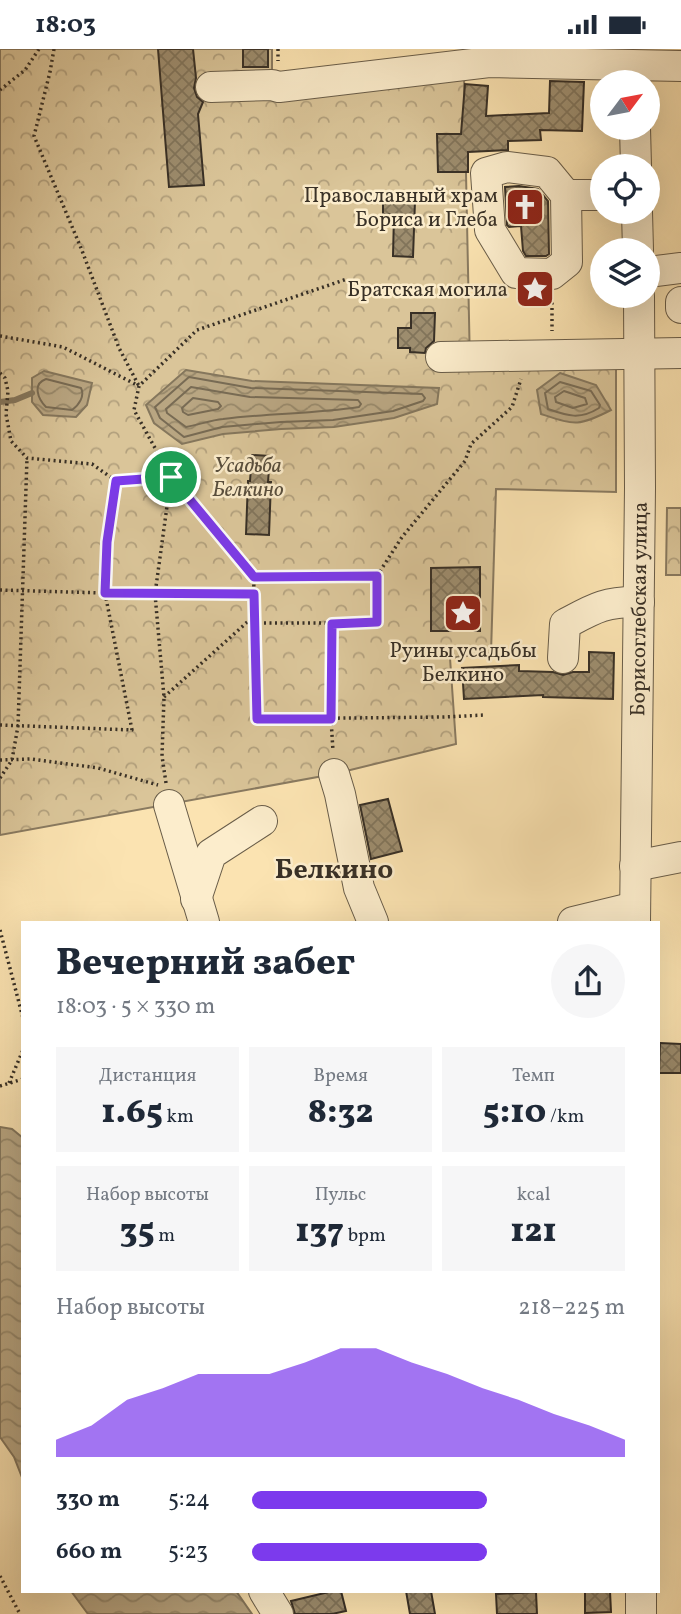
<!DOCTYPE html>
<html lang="ru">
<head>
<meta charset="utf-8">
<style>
  :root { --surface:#fff; --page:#f6f6f7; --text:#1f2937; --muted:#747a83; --accent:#7c3aed }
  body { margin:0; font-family:Vollkorn,serif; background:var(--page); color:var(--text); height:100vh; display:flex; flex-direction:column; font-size:26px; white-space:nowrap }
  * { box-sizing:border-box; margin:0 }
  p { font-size:23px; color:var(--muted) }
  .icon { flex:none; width:38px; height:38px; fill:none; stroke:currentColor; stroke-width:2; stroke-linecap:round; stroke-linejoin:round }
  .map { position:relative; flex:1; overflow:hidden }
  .panel { position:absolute; left:21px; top:872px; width:639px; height:672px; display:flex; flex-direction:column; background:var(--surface); border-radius:0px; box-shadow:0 7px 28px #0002 }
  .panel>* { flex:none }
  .needle { width:46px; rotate:58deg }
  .buttons { position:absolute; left:590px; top:21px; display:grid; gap:14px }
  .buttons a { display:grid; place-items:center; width:70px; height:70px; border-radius:50%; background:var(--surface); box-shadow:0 7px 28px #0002; font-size:35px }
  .pin { position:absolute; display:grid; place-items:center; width:60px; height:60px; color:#fff; margin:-30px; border:4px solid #fff; border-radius:50%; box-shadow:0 2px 7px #0007 }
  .round { display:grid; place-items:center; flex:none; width:74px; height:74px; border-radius:37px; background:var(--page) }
  .headline { display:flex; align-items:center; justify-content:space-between; height:119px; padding:0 35px }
  h1 { font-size:38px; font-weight:800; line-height:52px }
  .stats { display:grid; grid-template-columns:repeat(3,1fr); gap:10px; height:119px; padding:7px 35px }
  .stats div { display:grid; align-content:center; border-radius:0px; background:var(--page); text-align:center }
  .stats b { font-size:35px; font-weight:800 }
  .stats small { font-size:19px; font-weight:400 }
  .stats p { font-size:19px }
  .chart { height:196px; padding:14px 35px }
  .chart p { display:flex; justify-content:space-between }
  .chart svg { width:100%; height:126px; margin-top:7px; fill:var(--accent); opacity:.7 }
  ul { padding:0 35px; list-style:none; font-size:23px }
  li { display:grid; grid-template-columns:112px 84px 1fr; align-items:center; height:52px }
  li i { height:18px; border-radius:9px; background:var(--accent) }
  .status { display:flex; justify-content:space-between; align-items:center; height:49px; padding:0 35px; background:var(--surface); direction:ltr }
  .status svg { height:19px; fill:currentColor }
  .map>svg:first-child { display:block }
</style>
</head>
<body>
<div class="status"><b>18:03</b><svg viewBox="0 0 49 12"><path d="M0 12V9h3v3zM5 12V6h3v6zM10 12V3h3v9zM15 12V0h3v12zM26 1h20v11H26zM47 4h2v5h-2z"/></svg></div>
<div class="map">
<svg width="681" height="1565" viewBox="0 0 681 1565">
  <defs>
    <pattern id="forest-crowns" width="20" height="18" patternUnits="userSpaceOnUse" patternTransform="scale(1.75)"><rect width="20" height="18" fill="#dac599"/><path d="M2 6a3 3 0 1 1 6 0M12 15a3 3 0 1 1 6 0" fill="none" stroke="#b2a07d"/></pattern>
    <pattern id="water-waves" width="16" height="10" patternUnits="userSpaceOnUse" patternTransform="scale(1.75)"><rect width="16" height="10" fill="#b9a682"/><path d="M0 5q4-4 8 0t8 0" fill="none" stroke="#97886a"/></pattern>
    <pattern id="building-cross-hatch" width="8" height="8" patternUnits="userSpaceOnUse" patternTransform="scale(1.75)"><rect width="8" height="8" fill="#9d8d6e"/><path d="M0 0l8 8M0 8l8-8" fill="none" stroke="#81745a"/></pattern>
  </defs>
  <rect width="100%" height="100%" fill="#fbe3b1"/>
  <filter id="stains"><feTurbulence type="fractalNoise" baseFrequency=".00286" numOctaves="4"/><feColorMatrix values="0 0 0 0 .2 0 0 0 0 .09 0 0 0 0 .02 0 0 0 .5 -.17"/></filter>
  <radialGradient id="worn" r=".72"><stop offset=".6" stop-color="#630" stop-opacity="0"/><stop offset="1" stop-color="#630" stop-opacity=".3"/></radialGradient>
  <path fill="url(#forest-crowns)" stroke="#897a60" stroke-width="2" d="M0,0h272v36l192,-9 6,290 146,-5v131l-120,-3 -5,164 -41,5 6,86 -122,30 -334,61z
    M667,459h14v67h-15z"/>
  <path fill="url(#water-waves)" stroke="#85775d" stroke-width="2" d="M186,321l66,11 187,7 -2,16 -43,14 -60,9 -53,2 -58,5 -41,10 -28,-21 -8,-18z
    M44,322l48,12 -5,22 -11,12 -33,-2 -11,-13v-24z
    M560,324l36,12 15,25c-33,17 -36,15 -70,4l-4,-24z
    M0,1078l12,2 11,9v342l-9,-23 -14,-20z
    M71,1542h165l16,23h-164z"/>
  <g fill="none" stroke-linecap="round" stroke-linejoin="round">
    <path stroke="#786b54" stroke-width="2" d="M189,328l62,11 171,6 3,4 -2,3 -30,10 -60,9 -52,2 -59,5 -38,10 -24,-19 -5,-11z
      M46,330l35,9c4,8 -2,17 -9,22l-26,-3c-8,-8 -14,-23 0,-28z
      M560,333l31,9 9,14 -1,3c-19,12 -31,8 -51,1l-3,-16z
      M191,338l59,10 108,3 3,4 -2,3c-45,7 -91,6 -136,12 -12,1 -25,6 -37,8l-19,-14 -1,-4z
      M564,342l21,7 2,6 -14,4 -17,-6 -1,-5z
      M193,349l25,4 3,4 -3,3 -30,6 -5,-3 -1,-4z"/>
    <path stroke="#85775d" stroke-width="6" d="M0,353l15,-2 17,-7"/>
  </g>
  <path fill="url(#building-cross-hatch)" stroke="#383026" stroke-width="2" d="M158,0h35l3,29 -2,10 3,9 6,5 -5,12 6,71 -35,2z
    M243,0h25v18h-25z
    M550,32l34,1 -2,49 -42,-1 1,10 -33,1v9l-40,2v20h-30l-1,-38h24l4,-50 23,2 -2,30 63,-3z
    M519,137l19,3 10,12 1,53 -3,2h-20l-3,-5 -2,-25 -12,1 -2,-2 -2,-38z
    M383,151l32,1 -2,56 -20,-1 1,-41 -11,-1z
    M411,264h24l-1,28 -8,7 -1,5 -15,-1v-4h-12v-20h13z
    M252,406l18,1 -2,26h3l-2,53 -23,-1 2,-53h2z
    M480,518v64h-49v-63z
    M589,603l25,1 -1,46 -70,-2v-2l-79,4 -2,-31 57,-3v6l34,1 10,3 10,-3h16z
    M388,750l14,52 -31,8 -11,-54z
    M660,994l21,1v29h-22z
    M333,1542h8l5,20 -14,3h-37l-4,-13z
    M406,1542h25l4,23h-25z
    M585,1542h25l1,21 -26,1z
    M536,1543l1,22h-40l-1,-20z"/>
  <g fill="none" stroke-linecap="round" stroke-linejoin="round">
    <g stroke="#695d49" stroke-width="32">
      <g id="minor">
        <path d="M211,38l61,-2 7,2 210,-25 192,4"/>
        <path d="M635,79l1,38"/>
        <path d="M507,118l40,5 19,23 1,67 -15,12 -36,-1 -26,-43 -4,-57z"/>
        <path d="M566,146h36"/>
        <path d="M637,163l1,38"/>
        <path d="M648,223l33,-4"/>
        <path d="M681,253v6"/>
        <path d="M441,308l240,-4"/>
        <path d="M563,609l2,-34c28,-15 40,-23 74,-22"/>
        <path d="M334,725l6,20 19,94 14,34"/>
        <path d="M169,756l35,117"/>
        <path d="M635,817l46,-9"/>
        <path d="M196,850l15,-45 51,-33"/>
        <path d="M573,873l62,-15"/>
        <path id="s1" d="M635,873l5,-434 -1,-192"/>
        <path d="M264,1542l14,23"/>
        <path d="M641,1542v23"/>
      </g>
    </g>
    <path stroke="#383026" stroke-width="3.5" stroke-dasharray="2 3.5" stroke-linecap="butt" d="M54,0l-4,23 -16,64 47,112 38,100 20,38
      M278,0v12
      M0,41l25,-20 14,-21
      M552,248v34
      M0,287l63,11 74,38
      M0,324l5,5 3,13 -2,23 5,27 16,17 65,6 24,17 55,-4 83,100
      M377,527l25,-39 63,-76 6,-17 41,-37 9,-28
      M0,541l105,3 148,1
      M332,574h-79l1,-46 123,-1v46l-45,1 -1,96 2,32
      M253,575l4,95 186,-2 42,-2
      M164,648l90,-81
      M0,676l132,5 -27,-137 2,-51 9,-61
      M0,711l31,-1 67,9 60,17
      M0,729l12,-18 6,-34 9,-268
      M166,734l-4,-27 2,-59 -9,-103 16,-117 -37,-67 5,-24 58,-56 150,-51
      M0,881l23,88
      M9,1034l14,-33
      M0,1037l23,-7
      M0,1527l20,38"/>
    <use href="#minor" stroke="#fcedcc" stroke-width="30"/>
  </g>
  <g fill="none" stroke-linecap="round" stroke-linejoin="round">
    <g stroke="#fff" stroke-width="14">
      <path id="route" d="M171,428l83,100 123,-1v46l-45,2 -1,95h-74l-3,-125 -149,-1 2,-51 9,-61z"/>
    </g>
    <use href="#route" stroke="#7c3aed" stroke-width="9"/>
  </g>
  <defs>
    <g id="church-square" transform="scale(2.0125)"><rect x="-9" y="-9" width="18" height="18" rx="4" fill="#8f2418" stroke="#fcedcc"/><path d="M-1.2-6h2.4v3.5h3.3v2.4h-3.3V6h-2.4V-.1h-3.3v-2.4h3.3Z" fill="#fff"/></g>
    <g id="sight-square" transform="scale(2.0125)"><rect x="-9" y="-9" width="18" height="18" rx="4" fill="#8f2418" stroke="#fcedcc"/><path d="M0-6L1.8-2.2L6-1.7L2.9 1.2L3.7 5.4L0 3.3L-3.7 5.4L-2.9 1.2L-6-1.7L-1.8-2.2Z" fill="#fff"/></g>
  </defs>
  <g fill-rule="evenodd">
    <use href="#church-square" x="525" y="158"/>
    <use href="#sight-square" x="535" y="240"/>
    <use href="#sight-square" x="463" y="564"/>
  </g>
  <g text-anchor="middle" stroke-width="5" stroke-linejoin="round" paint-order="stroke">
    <g font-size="21" fill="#383026" stroke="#fcedcc" text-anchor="end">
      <text x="498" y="153">Православный храм<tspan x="498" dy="24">Бориса и Глеба</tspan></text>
      <text x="508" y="247">Братская могила</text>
      <text x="463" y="608" text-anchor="middle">Руины усадьбы<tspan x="463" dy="24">Белкино</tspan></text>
    </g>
    <g font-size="21" font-style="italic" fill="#584e3d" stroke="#fcedcc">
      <text x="248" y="423">Усадьба<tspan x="248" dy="24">Белкино</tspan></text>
    </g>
    <g font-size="21" fill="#383026" stroke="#fcedcc">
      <text dy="7" stroke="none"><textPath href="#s1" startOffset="313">Борисоглебская улица</textPath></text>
    </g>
    <g font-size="28" font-weight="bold" fill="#383026" stroke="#fcedcc">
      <text x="334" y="829">Белкино</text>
    </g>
  </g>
  <rect width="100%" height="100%" filter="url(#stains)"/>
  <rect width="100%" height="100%" fill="url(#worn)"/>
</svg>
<div class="buttons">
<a><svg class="needle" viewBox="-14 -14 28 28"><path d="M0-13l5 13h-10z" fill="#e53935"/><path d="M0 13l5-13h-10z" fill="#747a83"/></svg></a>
<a><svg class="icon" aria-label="locate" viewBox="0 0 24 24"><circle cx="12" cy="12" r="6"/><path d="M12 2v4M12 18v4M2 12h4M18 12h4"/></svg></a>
<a><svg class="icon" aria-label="layers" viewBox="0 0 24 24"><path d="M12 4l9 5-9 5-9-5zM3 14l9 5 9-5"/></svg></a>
</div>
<div class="pin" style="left:171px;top:428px;background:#1e9e55"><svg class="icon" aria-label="arrive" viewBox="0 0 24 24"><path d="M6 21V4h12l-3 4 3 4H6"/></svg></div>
<section class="panel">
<div class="headline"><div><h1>Вечерний забег</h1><p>18:03 · 5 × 330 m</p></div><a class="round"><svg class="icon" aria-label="share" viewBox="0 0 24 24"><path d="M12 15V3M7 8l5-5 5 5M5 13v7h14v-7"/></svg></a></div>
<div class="stats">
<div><p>Дистанция</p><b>1.65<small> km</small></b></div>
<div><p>Время</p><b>8:32</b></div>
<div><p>Темп</p><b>5:10<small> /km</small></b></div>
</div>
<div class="stats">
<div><p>Набор высоты</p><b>35<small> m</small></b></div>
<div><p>Пульс</p><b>137<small> bpm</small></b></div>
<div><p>kcal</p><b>121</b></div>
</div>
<div class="chart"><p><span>Набор высоты</span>218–225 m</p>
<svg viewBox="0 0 160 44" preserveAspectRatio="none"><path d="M0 44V38L10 33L20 24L30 20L40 15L50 15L60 15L70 11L80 6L90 6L100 11L110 15L120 20L130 24L140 29L150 33L160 38V44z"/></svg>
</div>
<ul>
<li><b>330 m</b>5:24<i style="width:63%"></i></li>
<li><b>660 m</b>5:23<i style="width:63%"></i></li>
</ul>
</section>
</div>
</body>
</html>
